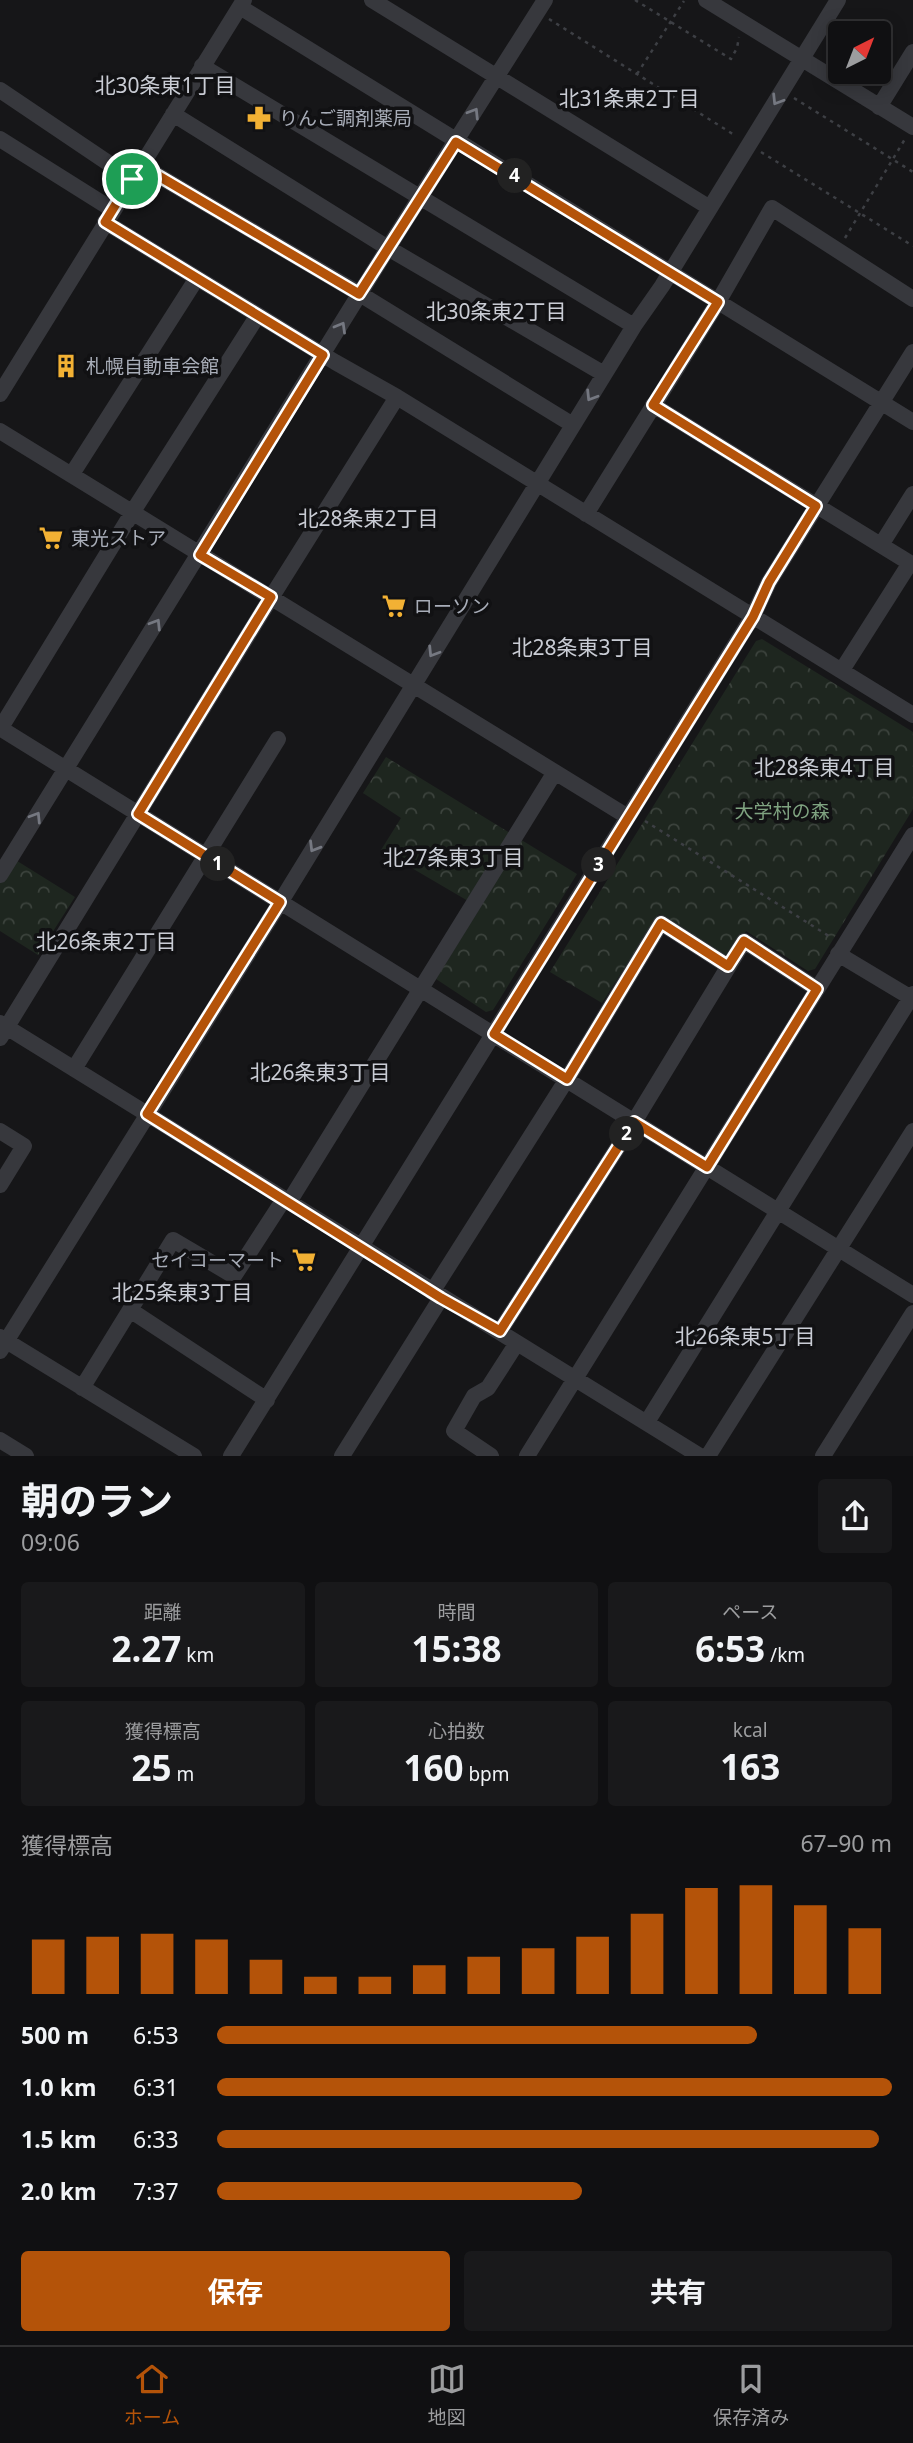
<!DOCTYPE html>
<html lang="ja">
<head>
<meta charset="utf-8">
<style>
  :root { --surface:#101012; --page:#19191b; --text:#f1f3f6; --muted:#9c9d9f; --line:#303032; --accent:#b45309 }
  body { margin:0; font-family:"Noto Sans","Noto Sans JP",sans-serif; background:var(--page); color:var(--text); height:100vh; display:flex; flex-direction:column; font-size:26px; white-space:nowrap }
  * { box-sizing:border-box; margin:0 }
  p { font-size:23px; color:var(--muted) }
  .icon { flex:none; width:38px; height:38px; fill:none; stroke:currentColor; stroke-width:2; stroke-linecap:round; stroke-linejoin:round }
  .map { position:relative; height:1456px; overflow:hidden }
  .panel { display:flex; flex-direction:column; background:var(--surface); flex:1 }
  .panel>* { flex:none }
  .needle { width:46px; rotate:42deg }
  .buttons { position:absolute; left:828px; top:21px; display:grid; gap:14px }
  .buttons a { display:grid; place-items:center; width:63px; height:63px; border-radius:7px; background:var(--surface); box-shadow:0 4px 18px #0003,0 0 0 2px var(--line); font-size:35px }
  .pin { position:absolute; display:grid; place-items:center; width:60px; height:60px; color:#fff; margin:-30px; border:4px solid #fff; border-radius:50%; box-shadow:0 2px 7px #0007 }
  .km { position:absolute; width:35px; height:35px; margin:-18px; border-radius:50%; background:#222; color:#fff; font-size:19px; line-height:35px; text-align:center }
  .round { display:grid; place-items:center; flex:none; width:74px; height:74px; border-radius:7px; background:var(--page) }
  .head { display:flex; align-items:center; justify-content:space-between; height:119px; padding:0 21px }
  h1 { font-size:38px; font-weight:700; line-height:52px }
  .stats { display:grid; grid-template-columns:repeat(3,1fr); gap:10px; height:119px; padding:7px 21px }
  .stats div { display:grid; align-content:center; border-radius:7px; background:var(--page); text-align:center }
  .stats b { font-size:35px; font-weight:700 }
  .stats small { font-size:19px; font-weight:400 }
  .stats p { font-size:19px }
  .chart { height:196px; padding:14px 21px }
  .chart p { display:flex; justify-content:space-between }
  .chart svg { width:100%; height:126px; margin-top:7px; stroke:var(--accent); stroke-width:6 }
  .cta { display:flex; gap:14px; margin-top:auto; padding:14px 21px }
  .cta a { flex:1; height:80px; border-radius:7px; background:var(--accent); color:#fff; font-size:28px; font-weight:700; line-height:80px; text-align:center }
  .cta a+a { background:var(--page); color:var(--text) }
  ul { padding:0 21px; list-style:none; font-size:23px }
  li { display:grid; grid-template-columns:112px 84px 1fr; align-items:center; height:52px }
  li i { height:18px; border-radius:9px; background:var(--accent) }
  .menu { display:flex; justify-content:space-around; align-items:center; height:98px; border-top:2px solid var(--line); background:var(--surface); font-size:19px; color:var(--muted) }
  .menu a { display:grid; justify-items:center; gap:4px }
  .menu .active { color:var(--accent) }
  .map>svg:first-child { display:block }
</style>
</head>
<body>
<div class="map">
<svg width="913" height="1456" viewBox="0 0 913 1456">
  <defs>
    <pattern id="park-crowns" width="20" height="18" patternUnits="userSpaceOnUse" patternTransform="scale(1.75)"><rect width="20" height="18" fill="#1e261f"/><path d="M2 6a3 3 0 1 1 6 0M12 15a3 3 0 1 1 6 0" fill="none" stroke="#3c433d"/></pattern>
  </defs>
  <rect width="100%" height="100%" fill="#161618"/>
  <path fill="url(#park-crowns)" d="M762,639l151,93v77l-98,160 -7,2 -62,-40 -14,23 -8,2 -65,-42 -57,89 -52,-31 206,-331z
    M386,757l191,117 -84,136 -7,2 -50,-33 44,-71 -99,-58 20,-32 -38,-25z
    M14,859l61,38 -37,58 -38,-24v-49z"/>
  <g fill="none" stroke-linecap="round" stroke-linejoin="round">
    <path stroke="#3d3f44" stroke-width="2.5" stroke-dasharray="3.5 5" stroke-linecap="butt" d="M635,0l96,59 6,-11 2,-11
      M549,19l187,117
      M637,74l47,-73
      M794,98l119,74
      M761,152l152,94
      M845,238l60,-99
      M645,821l187,117"/>
    <path stroke="#37383d" stroke-width="16" d="M372,0l338,208
      M706,0l207,127
      M240,7l673,415
      M202,66l432,260
      M0,90l132,89
      M879,107l34,-55
      M173,114l215,134 216,126
      M0,139l113,71
      M140,165l220,129 213,131
      M105,222l230,140 62,35 516,318
      M0,394l244,-394
      M653,405l260,160
      M0,431l628,386
      M72,474l125,-196
      M586,514l132,-212 54,-94 141,91
      M881,545l32,-51
      M842,670l68,-107
      M0,728l913,567
      M0,729l137,-224 121,-190
      M0,875l388,-627 157,-248
      M838,954l75,45
      M0,1023l700,433
      M0,1038l264,-429 133,-212
      M74,1069l204,-330
      M0,1131l24,15 -24,39
      M289,1202l266,-430
      M432,1292l135,-213 94,-156 67,43
      M130,1310l137,90
      M500,1331l134,-209 110,-181 73,48
      M0,1337l194,119
      M0,1351l286,-458 348,-567 28,-40 176,-286
      M82,1388l91,-148 61,36 50,-77
      M647,1422l266,-428
      M0,1440l26,16
      M231,1456l522,-840 16,-34 144,-230
      M342,1456l99,-158
      M491,1456l-37,-25 20,-35 14,-8 29,-45
      M527,1456l386,-621
      M708,1456l205,-325
      M823,1456l90,-143"/>
  </g>
  <defs><path id="oneway-chevron" d="M-2-3.5L2.5 0L-2 3.5" fill="none" stroke-width="1.6" stroke-linecap="round" stroke-linejoin="round" transform="scale(1.75)"/></defs>
  <g stroke="#757881">
    <use href="#oneway-chevron" transform="translate(777 100) rotate(122)"/>
    <use href="#oneway-chevron" transform="translate(474 113) rotate(-58)"/>
    <use href="#oneway-chevron" transform="translate(341 327) rotate(-60)"/>
    <use href="#oneway-chevron" transform="translate(591 396) rotate(122)"/>
    <use href="#oneway-chevron" transform="translate(156 624) rotate(-58)"/>
    <use href="#oneway-chevron" transform="translate(433 652) rotate(122)"/>
    <use href="#oneway-chevron" transform="translate(36 817) rotate(-58)"/>
    <use href="#oneway-chevron" transform="translate(314 847) rotate(121)"/>
  </g>
  <g fill="none" stroke-linecap="round" stroke-linejoin="round">
    <g stroke="#fff" stroke-width="14">
      <path id="route" d="M456,142l262,160 -65,103 163,101 -47,76 -16,35 -259,417 73,45 94,-156 67,43 16,-25 73,48 -110,178 -73,-45 -134,209 -59,-33 -294,-184 133,-212 -142,-88 133,-217 -71,-42 123,-200 -218,-133 35,-57 219,129z"/>
    </g>
    <use href="#route" stroke="#b45309" stroke-width="9"/>
  </g>
  <defs>
    <g id="pharmacy-bare" transform="scale(1.89)"><path d="M-2-6h4v4h4v4h-4v4h-4v-4h-4v-4h4Z" fill="#f2b134" stroke="#111113" stroke-width="2.5" paint-order="stroke"/></g>
    <g id="building-bare" transform="scale(1.89)"><path d="M-4-6H4V6H1V3H-1V6H-4ZM-2.5-4.3h1.7v1.8h-1.7ZM.8-4.3h1.7v1.8H.8ZM-2.5-1h1.7V.8h-1.7ZM.8-1h1.7V.8H.8Z" fill="#f2b134" stroke="#111113" stroke-width="2.5" paint-order="stroke"/></g>
    <g id="supermarket-bare" transform="scale(1.89)"><path d="M-6-5.5h2.5l.6 2H6L4.5 2H-2.5L-4.4-4H-6ZM-1.5 3.2a1.3 1.3 0 1 0 .1 0ZM3 3.2a1.3 1.3 0 1 0 .1 0Z" fill="#f2b134" stroke="#111113" stroke-width="2.5" paint-order="stroke"/></g>
  </defs>
  <g fill-rule="evenodd">
    <use href="#pharmacy-bare" x="259" y="118"/>
    <use href="#building-bare" x="66" y="366"/>
    <use href="#supermarket-bare" x="51" y="538"/>
    <use href="#supermarket-bare" x="394" y="606"/>
    <use href="#supermarket-bare" x="304" y="1260"/>
  </g>
  <g text-anchor="middle" stroke-width="7" stroke-linejoin="round" paint-order="stroke">
    <g font-size="19" fill="#a8adb8" stroke="#111113" text-anchor="start">
      <text x="279" y="125">りんご調剤薬局</text>
      <text x="86" y="373">札幌自動車会館</text>
      <text x="71" y="545">東光ストア</text>
      <text x="414" y="613">ローソン</text>
      <text x="284" y="1267" text-anchor="end">セイコーマート</text>
    </g>
    <g font-size="19" fill="#7fa381" stroke="#111113">
      <text x="782" y="818">大学村の森</text>
    </g>
    <g font-size="21" fill="#c9ccd4" stroke="#111113">
      <text x="165" y="93">北30条東1丁目</text>
      <text x="629" y="106">北31条東2丁目</text>
      <text x="496" y="319">北30条東2丁目</text>
      <text x="368" y="526">北28条東2丁目</text>
      <text x="582" y="655">北28条東3丁目</text>
      <text x="824" y="775">北28条東4丁目</text>
      <text x="453" y="865">北27条東3丁目</text>
      <text x="106" y="949">北26条東2丁目</text>
      <text x="320" y="1080">北26条東3丁目</text>
      <text x="182" y="1300">北25条東3丁目</text>
      <text x="745" y="1344">北26条東5丁目</text>
    </g>
  </g>
</svg>
<div class="buttons">
<a><svg class="needle" viewBox="-14 -14 28 28"><path d="M0-13l5 13h-10z" fill="#e53935"/><path d="M0 13l5-13h-10z" fill="#9c9d9f"/></svg></a>
</div>
<div class="pin" style="left:132px;top:179px;background:#1e9e55"><svg class="icon" aria-label="arrive" viewBox="0 0 24 24"><path d="M6 21V4h12l-3 4 3 4H6"/></svg></div>
<b class="km" style="left:218px;top:864px">1</b>
<b class="km" style="left:627px;top:1134px">2</b>
<b class="km" style="left:599px;top:865px">3</b>
<b class="km" style="left:515px;top:176px">4</b>
</div>
<section class="panel">
<div class="head"><div><h1>朝のラン</h1><p>09:06</p></div><a class="round"><svg class="icon" aria-label="share" viewBox="0 0 24 24"><path d="M12 15V3M7 8l5-5 5 5M5 13v7h14v-7"/></svg></a></div>
<div class="stats">
<div><p>距離</p><b>2.27<small> km</small></b></div>
<div><p>時間</p><b>15:38</b></div>
<div><p>ペース</p><b>6:53<small> /km</small></b></div>
</div>
<div class="stats">
<div><p>獲得標高</p><b>25<small> m</small></b></div>
<div><p>心拍数</p><b>160<small> bpm</small></b></div>
<div><p>kcal</p><b>163</b></div>
</div>
<div class="chart"><p><span>獲得標高</span>67–90 m</p>
<svg viewBox="0 0 160 44" preserveAspectRatio="none"><path d="M5 44V25M15 44V24M25 44V23M35 44V25M45 44V32M55 44V38M65 44V38M75 44V34M85 44V31M95 44V28M105 44V24M115 44V16M125 44V7M135 44V6M145 44V13M155 44V21"/></svg>
</div>
<ul>
<li><b>500 m</b>6:53<i style="width:80%"></i></li>
<li><b>1.0 km</b>6:31<i style="width:100%"></i></li>
<li><b>1.5 km</b>6:33<i style="width:98%"></i></li>
<li><b>2.0 km</b>7:37<i style="width:54%"></i></li>
</ul>
<div class="cta"><a>保存</a><a>共有</a></div>
</section>
<nav class="menu">
<a class="active"><svg class="icon" aria-label="home" viewBox="0 0 24 24"><path d="M3 11l9-7 9 7M6 9v11h12V9"/></svg>ホーム</a>
<a><svg class="icon" aria-label="map" viewBox="0 0 24 24"><path d="M3 6l6-2 6 2 6-2v14l-6 2-6-2-6 2zM9 4v14M15 6v14"/></svg>地図</a>
<a><svg class="icon" aria-label="saved" viewBox="0 0 24 24"><path d="M7 4h10v16l-5-4-5 4z"/></svg>保存済み</a>
</nav>
</body>
</html>
